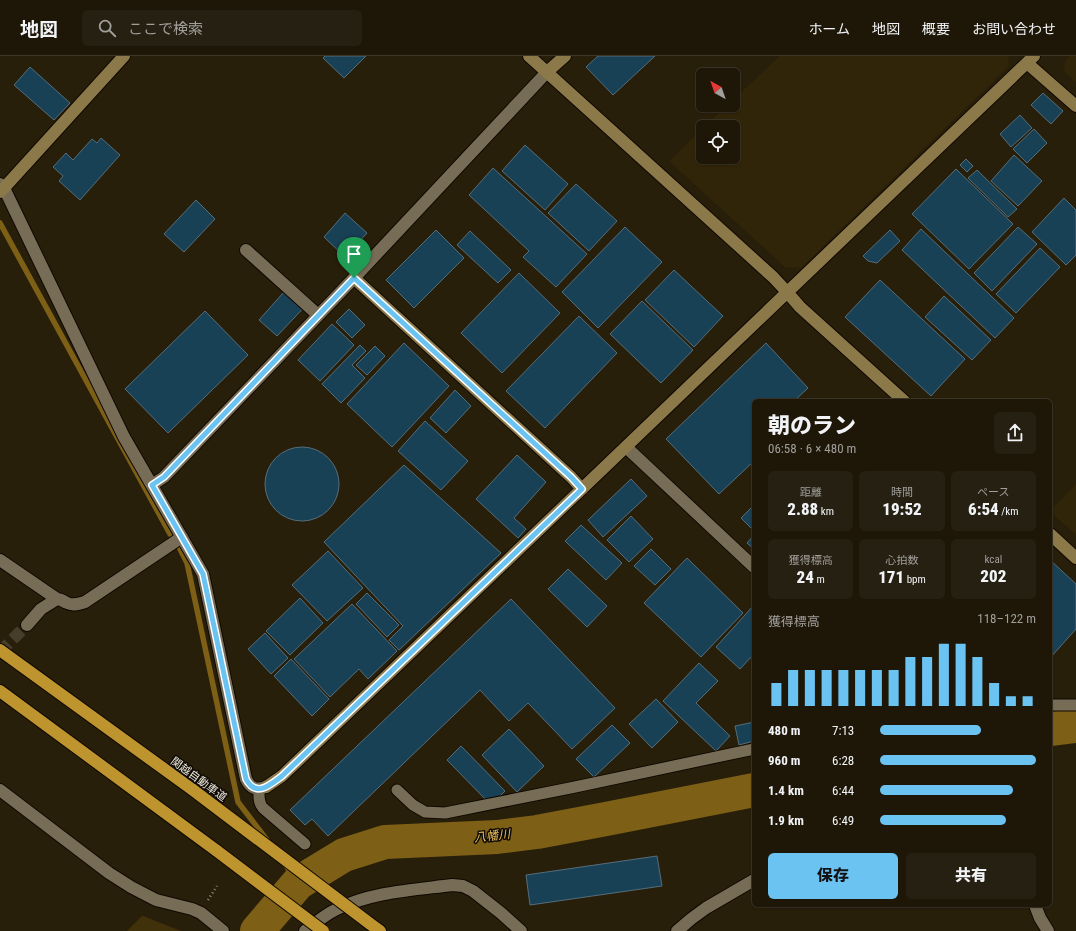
<!DOCTYPE html>
<html lang="ja">
<head>
<meta charset="utf-8">
<style>
  :root { --surface:#1e1708; --page:#262012; --text:#f1f3f6; --muted:#a19f9c; --line:#3c3629; --accent:#6bc3f2 }
  body { margin:0; font-family:"Roboto Condensed","Noto Sans JP",sans-serif; background:var(--page); color:var(--text); height:100vh; display:flex; flex-direction:column; font-size:15px; white-space:nowrap }
  * { box-sizing:border-box; margin:0 }
  p { font-size:13px; color:var(--muted) }
  .icon { flex:none; width:22px; height:22px; fill:none; stroke:currentColor; stroke-width:2; stroke-linecap:round; stroke-linejoin:round }
  .map { position:relative; flex:1; overflow:hidden }
  .sheet { position:absolute; left:752px; top:343px; width:300px; height:508px; display:flex; flex-direction:column; background:var(--surface); border-radius:6px; box-shadow:0 1px 3px #0004,0 0 0 1px var(--line) }
  .sheet>* { flex:none }
  .needle { width:26px; rotate:320deg }
  .fabs { position:absolute; left:696px; top:12px; display:grid; gap:8px }
  .fabs a { display:grid; place-items:center; width:44px; height:44px; border-radius:6px; background:var(--surface); box-shadow:0 1px 3px #0004,0 0 0 1px var(--line); font-size:20px }
  .pin { position:absolute; display:grid; place-items:center; width:34px; height:34px; color:#fff; margin:-41px -17px; border-radius:50% 50% 50% 0; rotate:-45deg; box-shadow:0 0 4px #0007 }
  .pin .icon { rotate:45deg }
  .round { display:grid; place-items:center; flex:none; width:42px; height:42px; border-radius:6px; background:var(--page) }
  .overview { display:flex; align-items:center; justify-content:space-between; height:68px; padding:0 16px }
  h1 { font-size:22px; font-weight:800; line-height:30px }
  .figures { display:grid; grid-template-columns:repeat(3,1fr); gap:6px; height:68px; padding:4px 16px }
  .figures div { display:grid; align-content:center; border-radius:6px; background:var(--page); text-align:center }
  .figures b { font-size:17px; font-weight:800 }
  .figures small { font-size:11px; font-weight:400 }
  .figures p { font-size:11px }
  .chart { height:112px; padding:8px 16px }
  .chart p { display:flex; justify-content:space-between }
  .chart svg { width:100%; height:72px; margin-top:4px; stroke:var(--accent); stroke-width:6 }
  .primary-button { display:flex; gap:8px; margin-top:auto; padding:8px 16px }
  .primary-button a { flex:1; height:46px; border-radius:6px; background:var(--accent); color:#111; font-size:16px; font-weight:800; line-height:46px; text-align:center }
  .primary-button a+a { background:var(--page); color:var(--text) }
  ul { padding:0 16px; list-style:none; font-size:13px }
  li { display:grid; grid-template-columns:64px 48px 1fr; align-items:center; height:30px }
  li i { height:10px; border-radius:5px; background:var(--accent) }
  header { display:flex; align-items:center; gap:24px; box-sizing:border-box; height:56px; padding:0 20px; background:var(--surface); border-bottom:1px solid var(--line) }
  header strong { font-size:19px }
  nav { display:flex; gap:22px; margin-inline-start:auto; font-size:14px }
  .search { width:280px; height:36px; background:var(--page); display:flex; align-items:center; gap:10px; box-sizing:border-box; padding:0 14px; border-radius:6px; color:var(--muted); font-size:15px }
  .map>svg:first-child { display:block }
</style>
</head>
<body>
<header>
<strong>地図</strong>
<div class="search"><svg class="icon" aria-label="search" viewBox="0 0 24 24"><circle cx="10" cy="10" r="6"/><path d="M15 15l6 6"/></svg>ここで検索</div>
<nav><a>ホーム</a><a>地図</a><a>概要</a><a>お問い合わせ</a></nav>
</header>
<div class="map">
<svg width="1076" height="875" viewBox="0 0 1076 875">
  <rect width="100%" height="100%" fill="#281f0b"/>
  <path fill="#312509" d="M780,0h228l1,10 -208,202 -16,-1 -116,-106 34,-33v29h30v-30h-29l24,-22h5v-5z
    M1070,0h6v26l-12,-11 1,-10z
    M1076,428v51l-26,-24z"/>
  <path fill="#40310b" d="M142,860h1l38,15h-54z"/>
  <g fill="none" stroke-linecap="round" stroke-linejoin="round">
    <path stroke="#7d6016" stroke-width="5.5" d="M0,167l170,311
      M180,493l7,14 51,239 29,38
      M284,807l14,20"/>
    <path stroke="#7d6016" stroke-width="34" d="M1050,673l26,-3
      M257,875l41,-48 46,-28 41,-13 112,-5 40,-5 69,-13 148,-29"/>
  </g>
  <path fill="#194156" stroke="#556d7b" d="M325,0h41l-22,22 -21,-20z
    M598,0h57l-42,39 -27,-28z
    M30,11l40,36 -16,17 -40,-35z
    M1043,37l20,18 -12,13 -20,-19z
    M1020,59l12,13 -21,19 -11,-13z
    M1034,73l13,14 -20,20 -14,-14z
    M101,82l19,17 -40,45 -21,-19 4,-5 -10,-9 13,-14 7,7 19,-21 5,4z
    M525,89l43,39 -23,26 -43,-39z
    M1014,99l28,26 -24,25 -27,-25z
    M966,103l7,7 -6,6 -7,-7z
    M493,112l94,86 -31,33 -33,-30 6,-6 -60,-56z
    M956,113l57,55 -44,45 -57,-55z
    M977,114l40,39 -9,8 -40,-39z
    M576,128l41,37 -28,30 -41,-38z
    M1064,142l12,12v45l-10,10 -34,-33z
    M196,144l19,19 -31,33 -20,-18z
    M345,157l22,20 -22,24 -21,-20z
    M625,171l37,35 -64,66 -36,-36z
    M1018,171l19,17 -45,47 -18,-18z
    M921,173l93,89 -19,20 -93,-88z
    M436,174l28,28 -50,50 -28,-28z
    M890,174l10,11 -23,22 -9,-2 -5,-5z
    M470,175l41,39 -13,13 -41,-38z
    M1040,192l20,19 -44,46 -20,-19z
    M674,214l49,46 -29,31 -49,-47z
    M519,217l41,40 -58,60 -41,-40z
    M880,224l85,79 -34,37 -86,-79z
    M292,227l19,17 -34,36 -18,-16z
    M944,240l47,44 -19,20 -47,-43z
    M642,245l51,49 -32,33 -51,-49z
    M349,253l16,16 -13,13 -16,-16z
    M205,255l43,44 -80,78 -43,-44z
    M579,260l38,37 -72,75 -39,-37z
    M332,268l22,21 -34,36 -22,-21z
    M404,287l45,43 -57,61 -45,-43z
    M766,287l42,45 -14,13h-40v60l-35,33 -53,-55z
    M360,289l6,6 -14,14 13,13 -24,25 -19,-19z
    M375,290l10,10 -18,19 -11,-10z
    M455,334l16,16 -25,27 -16,-15z
    M425,365l43,40 -27,29 -43,-39z
    M265 428a37 37 0 1 1 74 0a37 37 0 1 1-74 0Z
    M517,399l29,27 -32,36 12,11 -8,9 -42,-39z
    M404,409l97,88 -102,97 -10,-10 14,-14 -79,-84z
    M631,423l16,17 -44,41 -15,-17z
    M754,449v25h-1l-12,-12z
    M631,460l22,23 -24,23 -22,-22z
    M581,469l41,38 -16,17 -41,-39z
    M754,479v14l-7,-6z
    M651,493l20,20 -16,16 -21,-19z
    M328,495l35,37 -36,33 -35,-36z
    M687,502l56,55 -42,44 -57,-54z
    M1050,504l26,24v45l-26,29z
    M568,513l39,37 -20,21 -39,-38z
    M367,537l32,32 -12,12 -31,-33z
    M300,542l23,25 -33,32 -24,-24z
    M511,543l104,109 -43,41 -44,-46 -19,18 -29,-31 -152,146 -16,-17 -7,6 -15,-15z
    M352,548l45,47 -29,28 -9,-10 -29,28 -36,-38z
    M754,549v49l-14,15 -24,-22z
    M265,577l23,25 -17,16 -23,-25z
    M291,603l38,40 -17,17 -38,-40z
    M699,607l19,18 -22,22 34,33 -14,15 -53,-50z
    M656,643l22,23 -26,26 -23,-24z
    M754,666v19l-15,4 -4,-19z
    M612,669l18,18 -36,34 -18,-18z
    M509,673l35,37 -27,26 -35,-37z
    M461,690l44,45 -10,10 -7,1 -41,-42z
    M657,800l5,30 -132,19 -4,-30z"/>
  <g fill="none" stroke-linecap="round" stroke-linejoin="round">
    <path stroke="#463d2a" stroke-width="12" stroke-dasharray="12 6" stroke-linecap="butt" d="M0,596l27,-27"/>
    <g stroke="#100800" stroke-width="13">
      <path id="lane" d="M1050,649h26
        M259,733c0,7 -1,13 4,19l42,36
        M397,734l16,15 12,7 20,1 130,-26 179,-38"/>
    </g>
    <g stroke="#100800" stroke-width="14">
      <path id="street" d="M0,128l4,4 120,249 79,137 43,205c5,10 10,11 20,8
        M246,194l72,65
        M626,391l128,120
        M152,429l12,-8 190,-199 193,-206
        M0,504l57,39c4,0 6,2 10,4 6,3 12,1 18,-1l97,-65
        M27,569l14,-16 16,-10
        M0,734l109,83 22,14 25,13 36,9 9,4 22,18
        M1035,849l5,13 8,13
        M305,875c10,-8 20,-16 30,-21 36,-18 78,-20 117,-25l11,1 10,5 28,22 20,18
        M677,875l14,-12 15,-11 48,-28"/>
    </g>
    <g stroke="#100800" stroke-width="14">
      <path id="secondary" d="M529,0l244,221 14,15 13,15 104,94
        M1027,7l49,43
        M547,16l18,-16
        M0,136l4,-4 120,-132
        M354,222l217,199 11,12
        M1050,478l26,24
        M266,731l16,-11 752,-720"/>
    </g>
    <g stroke="#100800" stroke-width="14">
      <path id="highway" d="M0,594l193,140
        M0,635l217,160
        M369,867l11,8"/>
    </g>
    <path stroke="#958d7d" stroke-width="2.5" stroke-dasharray="1 3" stroke-linecap="butt" d="M208,844l9,-14"/>
    <use href="#lane" stroke="#776d56" stroke-width="11"/>
    <use href="#street" stroke="#776d56" stroke-width="12"/>
    <use href="#secondary" stroke="#8c794a" stroke-width="12"/>
    <use href="#highway" stroke="#bd942e" stroke-width="12"/>
    <g stroke="#100800" stroke-width="14" stroke-linecap="butt">
      <path id="highway-bridge" d="M193,734l176,133
        M217,795l106,80"/>
    </g>
    <use href="#highway-bridge" stroke="#bd942e" stroke-width="12"/>
  </g>
  <g fill="none" stroke-linecap="round" stroke-linejoin="round">
    <g stroke="#fff" stroke-width="8">
      <path id="route" d="M354,222l217,199 11,12 -300,287c-12,9 -26,22 -36,3l-43,-205 -51,-89 12,-8z"/>
    </g>
    <use href="#route" stroke="#6bc3f2" stroke-width="5"/>
  </g>
  <g text-anchor="middle" stroke-width="3" stroke-linejoin="round" paint-order="stroke">
    <g font-size="11" fill="#f0eadd" stroke="#0d0903">
      <text transform="translate(199 723) rotate(36)" y="4">関越自動車道</text>
    </g>
    <g font-size="12" font-style="italic" fill="#eac05e" stroke="#0d0903">
      <text transform="translate(492 780) rotate(-6)" y="4">八幡川</text>
    </g>
  </g>
</svg>
<div class="fabs">
<a><svg class="needle" viewBox="-14 -14 28 28"><path d="M0-13l5 13h-10z" fill="#e53935"/><path d="M0 13l5-13h-10z" fill="#a19f9c"/></svg></a>
<a><svg class="icon" aria-label="locate" viewBox="0 0 24 24"><circle cx="12" cy="12" r="6"/><path d="M12 2v4M12 18v4M2 12h4M18 12h4"/></svg></a>
</div>
<div class="pin" style="left:354px;top:222px;background:#1e9e55"><svg class="icon" aria-label="arrive" viewBox="0 0 24 24"><path d="M6 21V4h12l-3 4 3 4H6"/></svg></div>
<section class="sheet">
<div class="overview"><div><h1>朝のラン</h1><p>06:58 · 6 × 480 m</p></div><a class="round"><svg class="icon" aria-label="share" viewBox="0 0 24 24"><path d="M12 15V3M7 8l5-5 5 5M5 13v7h14v-7"/></svg></a></div>
<div class="figures">
<div><p>距離</p><b>2.88<small> km</small></b></div>
<div><p>時間</p><b>19:52</b></div>
<div><p>ペース</p><b>6:54<small> /km</small></b></div>
</div>
<div class="figures">
<div><p>獲得標高</p><b>24<small> m</small></b></div>
<div><p>心拍数</p><b>171<small> bpm</small></b></div>
<div><p>kcal</p><b>202</b></div>
</div>
<div class="chart"><p><span>獲得標高</span>118–122 m</p>
<svg viewBox="0 0 160 44" preserveAspectRatio="none"><path d="M5 44V30M15 44V22M25 44V22M35 44V22M45 44V22M55 44V22M65 44V22M75 44V22M85 44V14M95 44V14M105 44V6M115 44V6M125 44V14M135 44V30M145 44V38M155 44V38"/></svg>
</div>
<ul>
<li><b>480 m</b>7:13<i style="width:65%"></i></li>
<li><b>960 m</b>6:28<i style="width:100%"></i></li>
<li><b>1.4 km</b>6:44<i style="width:85%"></i></li>
<li><b>1.9 km</b>6:49<i style="width:81%"></i></li>
</ul>
<div class="primary-button"><a>保存</a><a>共有</a></div>
</section>
</div>
</body>
</html>
